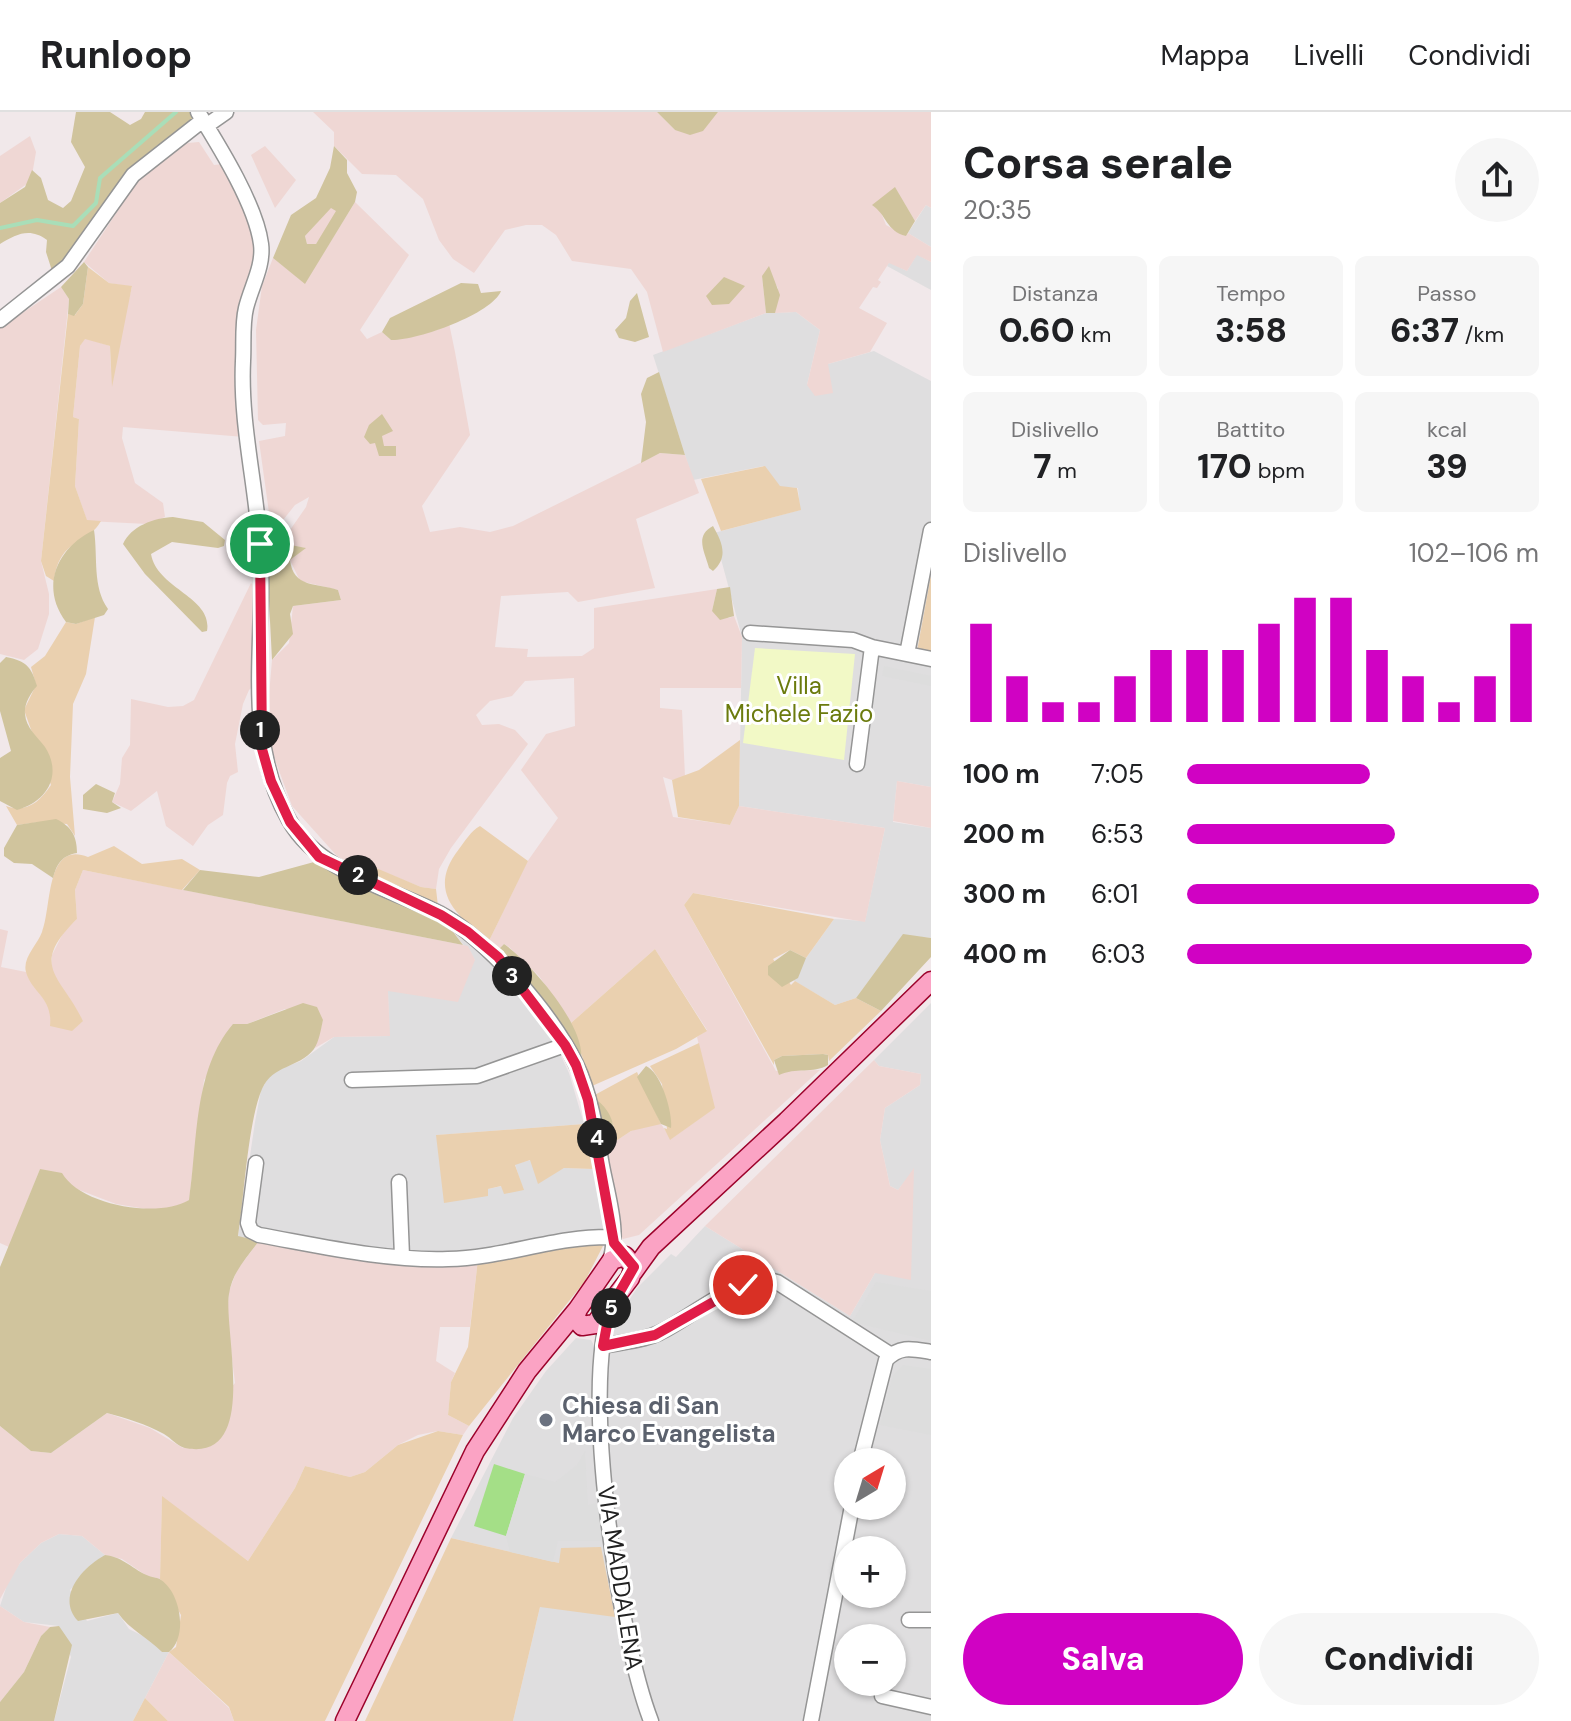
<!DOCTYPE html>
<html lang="it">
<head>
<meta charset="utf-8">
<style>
  :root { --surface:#fff; --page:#f6f6f6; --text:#202124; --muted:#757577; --line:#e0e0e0; --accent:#d002c3 }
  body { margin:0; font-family:"DM Sans",sans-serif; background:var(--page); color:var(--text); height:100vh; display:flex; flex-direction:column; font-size:30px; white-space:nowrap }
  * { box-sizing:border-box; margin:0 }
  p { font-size:26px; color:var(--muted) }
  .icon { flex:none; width:44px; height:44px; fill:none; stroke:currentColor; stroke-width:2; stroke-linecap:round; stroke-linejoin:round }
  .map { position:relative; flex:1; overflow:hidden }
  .details { display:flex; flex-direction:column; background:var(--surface); width:640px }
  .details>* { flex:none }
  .needle { width:52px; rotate:38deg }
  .buttons { position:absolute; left:834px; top:1336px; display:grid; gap:16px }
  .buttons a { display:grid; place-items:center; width:72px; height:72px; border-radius:50%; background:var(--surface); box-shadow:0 2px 6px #0004; font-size:40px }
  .pin { position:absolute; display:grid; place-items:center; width:68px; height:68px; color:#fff; margin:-34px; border:4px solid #fff; border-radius:50%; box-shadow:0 2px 8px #0007 }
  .km { position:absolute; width:40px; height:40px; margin:-20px; border-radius:50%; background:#222; color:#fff; font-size:22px; line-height:40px; text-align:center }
  .round { display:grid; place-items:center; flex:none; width:84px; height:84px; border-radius:42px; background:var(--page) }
  .head { display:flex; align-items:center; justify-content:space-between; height:136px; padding:0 32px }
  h1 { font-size:44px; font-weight:800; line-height:60px }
  .stats { display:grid; grid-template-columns:repeat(3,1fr); gap:12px; height:136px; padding:8px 32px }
  .stats div { display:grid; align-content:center; border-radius:12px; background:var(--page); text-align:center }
  .stats b { font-size:34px; font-weight:800 }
  .stats small { font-size:22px; font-weight:400 }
  .stats p { font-size:22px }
  .chart { height:224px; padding:16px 32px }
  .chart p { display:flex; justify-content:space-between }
  .chart svg { width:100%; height:144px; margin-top:8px; stroke:var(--accent); stroke-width:6 }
  .primary-button { display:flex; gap:16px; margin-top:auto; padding:16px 32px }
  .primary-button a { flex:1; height:92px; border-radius:48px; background:var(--accent); color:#fff; font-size:32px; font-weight:800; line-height:92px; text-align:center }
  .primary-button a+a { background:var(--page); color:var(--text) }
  ul { padding:0 32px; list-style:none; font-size:26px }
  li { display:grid; grid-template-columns:128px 96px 1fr; align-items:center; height:60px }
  li i { height:20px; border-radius:10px; background:var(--accent) }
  header { display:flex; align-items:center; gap:48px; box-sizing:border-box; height:112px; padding:0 40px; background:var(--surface); border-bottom:2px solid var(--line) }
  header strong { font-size:38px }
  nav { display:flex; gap:44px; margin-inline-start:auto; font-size:28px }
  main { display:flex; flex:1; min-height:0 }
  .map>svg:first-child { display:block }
</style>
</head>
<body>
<header>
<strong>Runloop</strong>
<nav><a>Mappa</a><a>Livelli</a><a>Condividi</a></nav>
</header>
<main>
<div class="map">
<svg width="931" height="1609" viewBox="0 0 931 1609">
  <rect width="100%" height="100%" fill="#f1e8ea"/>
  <path fill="#dfdedf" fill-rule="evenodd" d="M926,93l5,3v39l-23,-14z
    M917,142l14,8v28l-44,-24 2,-4 18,9z
    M796,200l24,18 -13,55 21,-21 46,-13 57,30v194l-14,76 14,3v133l-34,-6 -4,41 38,6v110l-28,-3 -47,63 -21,7 -44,-26 43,-60 31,2 20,-93 -146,-22 3,-169 -28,-104 86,-23 -2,-22 -18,-1 -16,-21 -71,14 -40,-125 113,-42z
    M442,805l45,40 65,80 17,36 15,51 -147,11 51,60v-6l14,-3 21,4 -8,-26 16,-4 21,13 12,-5 29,1 11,63 -1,14 -9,-5 -135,22 -221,-26 17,-115 6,-32 11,-18 29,-11 33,-24 55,-1 -1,-45 87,-31z
    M931,891v718h-418l27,-114 19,-44 -108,-25 62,-120 33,-47 30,-33 15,2 5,9h15l4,-27 22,-34 34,-34 5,3 29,-31 145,90 25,-43 39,-103 -16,20 -8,-4 -10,-46 5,-32 35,-23 1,-11 -42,-8 -5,-6zM848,1350h44v44h-44zM848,1438h44v44h-44zM848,1526h44v44h-44z
    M59,1422l23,2 23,19 -35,35 17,31 31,-8 11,16 22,11 11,12h7l-36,69h-79l17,-64 -12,-31 -35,-4 -24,-16 9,-27 11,-16 21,-20z"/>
  <path fill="#efd7d4" d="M313,0h344l18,18h28l15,-18h213v96l-5,-3 -11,16 -20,-33 -22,17 7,5 6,15 20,11 2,-3 23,14v15l-14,-7 -10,16 -18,-8 -11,17 3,2 -4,6 -4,-1 -14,21 28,15 -17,29 -42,12 5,29 -18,3 -8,-11 13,-55 -24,-18 -21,1 3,-25 -5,-8 -11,-4 4,37 -103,39 -16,-60 -16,-23 -59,-8 -16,-26 -14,-10h-16l-21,5 -31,43 -21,-14 -14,-19 -16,-41 -27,-24 -34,-1 -28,-28v-14z
    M30,24l6,16 -5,29 -31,22v-47z
    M199,30l15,23 9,-1 35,76 -11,60 -3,137 -121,-10 -1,11 13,45 28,20 2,14 -18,7 -60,-3 -12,-35 4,-67 -6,-2 7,-71 5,-8 25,8 1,24 21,-83 -23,-4 -25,-21 56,-85 24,-21 24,-13z
    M265,34l31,34 -21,28 -24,-53z
    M355,90l54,53 -49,75 7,9 15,-7 9,8 46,-10 12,-7 6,29 15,83 -48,71 8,26 30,-5 30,5 23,-6 147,-73 25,2 14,38 -63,26 19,69 -77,14 -10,-10 -67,4 -6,51 33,2 -1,8 55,-1 12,-8v-40l123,-19 -5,22 17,7 5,-2 8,21 -1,51h-81v20l22,2 3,67 -13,3 -9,-3 10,40 57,8 9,-19 146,22 -20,94 -172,-29 -9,12 92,166 44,-1 -181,165 -16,4 -3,-3 -16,-83 9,-10 18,-12 20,-7h10l10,15 43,-31 -17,-71 10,-7 -52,-81 -84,74 -32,-47 -30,-29 -5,-3 -6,6 -9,-9 38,-79 31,-44 -37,-48 25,-36 29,-8 -1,-48 -49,3 -13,15 -22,5 -14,14 6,10 17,-1 16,6 13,14 -77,104 -12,21 -3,20 -15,-2 -45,-18 -5,6 -34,-19 -45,-50 -21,-57 -3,-42 4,-47 17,-17 4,-37 48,-6 -3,-10 -38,-9 -10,-21 15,-12 -24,-5 25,-36 3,-10 -14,8 -23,29 -13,-93 26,-5 1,-13 -23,2 -5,-5 -2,-90 6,-44 11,-28 32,25z
    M331,95l6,4 -5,10 -16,23h-9l-2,-8z
    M61,175l8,12 -28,262 8,33v20l-11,35 -14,11 -24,-6v-326z
    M251,471l8,7 -3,94 -7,6 -6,14 -8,40 3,28 -8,4 -3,7 -4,32 -15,10 -15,21 -27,-20 -9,-35 -26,20 -19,-9 8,-18 2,-26 8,-13 1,-46 37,8 15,-1 11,-6z
    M897,669l34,6v41l-38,-7z
    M83,758l385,76 7,14 -17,42 -70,-11 2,45 -56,1 -19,11 8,-28 -38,-11 -38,15 -43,56 -15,120 -14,9 -17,2 -42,-7 -47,-18 -29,-17 -31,78 -9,-4v-314l8,2 -7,36 25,5 26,40 31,9 -32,-49 1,-17 12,-24 13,-12 -2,-29z
    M874,948l5,6 42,8 -1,11 -35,23 -5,32 10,46 8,4 16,-22 -3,112 -36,-7 -25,43 -145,-90z
    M259,1129l219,18 -8,68h-30l-4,34 19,12 -4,9 -3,33 21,11 -6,9 -25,-4 -20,4 -20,10 -33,27 -15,5 -45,-11 -10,22 -47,73 -86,-64 -2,82 -13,-3 -25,-17 -17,-4 -23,-19 -23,-2 -18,9 -21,20 -20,36v-173l31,25 20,2 56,-40 43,15 33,20 52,-65 -8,-65 2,-27 8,-21z
    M0,1494l24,16 26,5 -9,9 -17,36 -24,30z
    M169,1540l60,56 5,13h-66l-23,-23z"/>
  <path fill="#ead0af" d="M88,155l21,16 23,3 -20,101 -2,-41 -25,-7 -5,7 -7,71 6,2 -4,67 12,34 14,1c-15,26 -41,16 -47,60l-8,-5 -5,-15 27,-247 7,1 8,-11z
    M765,354l15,20 17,2 4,22 -80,21 -20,-52z
    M931,463v79l-14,-3z
    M95,505l-9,57 -13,30 -3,73 5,59 -8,-12 -27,-2 -23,3 -11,-19c20,7 33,-3 45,-21l-27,-75 12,-25 -5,-18 14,-11 21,-34 10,2z
    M740,628l-1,66 -9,19 -52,-8 -6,-37 27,-10z
    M480,714l48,35 -39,80c-32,-25 -63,-50 -30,-92 6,-8 12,-18 21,-23z
    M114,734l28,18 40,-5 18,11 -18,20 -99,-20 -8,20 2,29c-49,48 -16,56 6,102l-11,10 -22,-5c3,-28 -18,-33 -24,-54 -4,-14 12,-28 16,-40 10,-24 3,-92 46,-75z
    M376,756l45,19 15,2 2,17 -67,-31z
    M693,781l141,26 -28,39 -16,-8 -17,9 18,26 4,-4 40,24 21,-7 25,13 -52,50 -1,-6 -5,-1 -41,2 -8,4v5l-90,-160z
    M655,837l52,82 -31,18 -84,37 -21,-63z
    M699,931l16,65 -45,32 -6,-12 3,1 -5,-45 -12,-18z
    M637,960l24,52 -30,7 -18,12c7,-20 -9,-33 -22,-46z
    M584,1012l9,45 -29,-1 -26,16 -8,-24 -15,5 9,25 -20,4 -3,-8 -13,3v7l-44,7 -8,-68z
    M595,1129l8,5 -18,35 -116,145 -21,-11 3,-33 17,-35 10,-88z
    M438,1319l25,4 -138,286h-91l-5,-14 -60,-55 7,-5 5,-32 -21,-36 2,-83 86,65 47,-73 10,-22 45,11 15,-5 33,-27z
    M451,1426l108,25 2,-15 40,-1 14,70 -75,-10 -27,114h-148z
    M145,1586l23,23h-35z"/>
  <path fill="#d0c49d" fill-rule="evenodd" d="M76,0h34l20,13 11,-6 4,-7h46l2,12 -47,36 -92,117 -8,-25 1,-12c-17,-13 -31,-6 -47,4v-41l25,-16 7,-17 9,8 7,22 15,8 8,-7 14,-34 -14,-25z
    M657,0h61l-15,19 -13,4 -15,-5z
    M334,34l13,14v13l10,19 -2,10 -50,82 -32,-26 18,-43 25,-17 14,-30zM331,96l5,3 -20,33h-9l-2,-8z
    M895,75l20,34 -9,15c-20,-5 -19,-21 -34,-31z
    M84,150l4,5 -5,37 -9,12 -6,-2 1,-15 -8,-12z
    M769,154l11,29 -5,18h-9l-4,-37z
    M724,165l21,9 -16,18 -17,1 -6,-9z
    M461,171l17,1 3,9 20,-2c-9,23 -85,50 -110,49l-9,-8 8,-14z
    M637,181l12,44 -14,5 -16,-4 -4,-8 11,-12 4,-17z
    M659,260l26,83 -25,-2 -19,10 5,-41 -5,-28 6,-16z
    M382,302l11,17 -11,5 2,10h12v10h-17l-4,-13 -5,1 -6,-7 5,-12z
    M173,405l30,5 22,18 -1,6 -6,2 -46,-6 -21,12c6,35 62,43 56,77l-5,1 -57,-58 -22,-30c8,-18 31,-26 50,-27z
    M713,414c9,16 16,31 0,45l-4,-3c-4,-16 -15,-32 4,-42z
    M94,418c4,27 -2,57 14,79l-4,6 -28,9 -10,-2c-27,-36 -8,-75 28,-92z
    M281,431l25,5 -16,12c3,28 27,23 48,30l3,10 -48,6 -3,8 3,20 -21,26 -5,-98z
    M730,475l4,29 -14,4 -8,-9 5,-22z
    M6,545c20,4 25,9 31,29 -7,8 -13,18 -12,28 1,14 12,22 20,33 18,28 2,55 -28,63l-17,-9v-43l11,-7 -11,-40v-48z
    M96,672l19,9 -3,9 9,6 -14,5 -24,-4v-14z
    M56,707c15,7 21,17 21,34 -16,3 -20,11 -24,25l-21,-14 -18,-1 -10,-7v-8l13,-23z
    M314,750l128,55 21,28 -280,-55 17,-20 59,7z
    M903,822l28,4v19l-50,54 -25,-13z
    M504,832c26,18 83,83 77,117l-83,-111z
    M790,838l16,8 -8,20 -16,9 -14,-12v-9z
    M303,891l14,4 6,13c-2,9 -4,22 -9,29 -16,20 -41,15 -52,40 -14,32 -18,109 -24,147l21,5c-13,17 -27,32 -30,53 -6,36 32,169 -44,154 -8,-2 -14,-10 -21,-14 -18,-10 -38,-16 -57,-21l-56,40 -20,-2 -31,-25v-159l40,-98 22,4c18,32 96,46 127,27 9,-59 4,-129 44,-176h14z
    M823,942l5,1v10c-15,9 -32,2 -49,10l-5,-15 8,-4z
    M646,954c15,6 27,47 25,62l-10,-4 -24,-47z
    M591,985c21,9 32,40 13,56z
    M105,1443c19,2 28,15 44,21 4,2 9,1 12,4 20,13 27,57 8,72h-7c-15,-15 -32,-22 -44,-39l-40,8c-22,-23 3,-53 27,-66z
    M59,1514l13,19 -18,76h-54v-19l24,-30 17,-36 9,-9z"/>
  <path fill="#f2f9c6" d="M755,536l100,6 -11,106 -101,-17z"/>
  <path fill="#a4df87" d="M494,1352l31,10 -19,62 -32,-10z"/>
  <path fill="#ddd" d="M884,554l47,10v10l-49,-10z
    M876,1170l55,9v50l-79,-19z
    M903,1253l28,4v66l-51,-10 13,-50z
    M585,1339l3,54 8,-2 11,38h-49l-5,21 -43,-10 -4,-16 19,-62 30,8 22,-17z"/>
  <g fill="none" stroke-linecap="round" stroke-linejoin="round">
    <path stroke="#a9deb8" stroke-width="4" d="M0,116l37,-8 36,6 23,-23 4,-25 76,-66"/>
    <g stroke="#959595" stroke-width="17">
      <path id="minor" d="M198,0c21,34 58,93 63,132 3,22 -10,43 -15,64 -4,16 -2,36 -3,53 -3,62 13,123 17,185 7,91 -19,191 29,274 29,52 100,68 150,93 48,26 113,101 137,151 14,29 20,65 25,96 5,31 21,76 7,105
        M206,14l20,-14
        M0,208l68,-54 65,-91 70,-55
        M750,521l103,7 19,7
        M907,542l24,-124
        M857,652l15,-117 59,12
        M352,968l125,-4 88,-31
        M256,1051l-8,60 3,8 8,4c62,11 126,26 189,24 55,-1 107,-23 164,-22
        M399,1070l3,74
        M611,1196c-31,81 8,330 40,413
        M603,1234c18,-4 39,-5 56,-13 31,-14 85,-63 118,-51l114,73
        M860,1350l26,-102c14,-15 27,-11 45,-8
        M909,1508h22
        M882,1584l49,11
        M811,1609l41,-215"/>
    </g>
    <g stroke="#9c022b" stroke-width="21">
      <path id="major" d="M625,1144l9,11 -4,11 -35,46 -13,2 -7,-8 3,-9 34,-49z
        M633,1160l18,-25 136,-126 144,-140
        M345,1609l130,-270 52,-80 51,-62"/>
    </g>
    <use href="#minor" stroke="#fff" stroke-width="14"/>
    <use href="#major" stroke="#fba3c4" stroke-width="18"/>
  </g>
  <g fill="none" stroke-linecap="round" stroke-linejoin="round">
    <g stroke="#fff" stroke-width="16">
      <path id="route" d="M260,432l2,205 9,32 19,41 29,35 122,58 27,17 30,25 67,88 11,20 12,35 26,143 20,24 -24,42 -7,37 52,-11 88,-50"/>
    </g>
    <use href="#route" stroke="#e11d48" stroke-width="10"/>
  </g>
  <circle fill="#6b7280" stroke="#fff" stroke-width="3" cx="546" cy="1308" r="8"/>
  <g text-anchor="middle" stroke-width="6" stroke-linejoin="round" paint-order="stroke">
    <g font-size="24" fill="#6b7b0d" stroke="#fff">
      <text x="799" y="582">Villa<tspan x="799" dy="28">Michele Fazio</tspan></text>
    </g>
    <g font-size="24" font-weight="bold" fill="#5b616d" stroke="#fff" text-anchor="start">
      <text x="562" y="1302">Chiesa di San<tspan x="562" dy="28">Marco Evangelista</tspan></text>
    </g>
    <g font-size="24" fill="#212121" stroke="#fff">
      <text transform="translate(620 1466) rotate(81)" y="8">VIA MADDALENA</text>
    </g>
  </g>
</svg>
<div class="buttons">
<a><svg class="needle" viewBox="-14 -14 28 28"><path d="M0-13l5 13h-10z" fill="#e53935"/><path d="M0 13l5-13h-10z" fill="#757577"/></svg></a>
<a>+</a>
<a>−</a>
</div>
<div class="pin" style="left:260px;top:432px;background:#1e9e55"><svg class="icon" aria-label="arrive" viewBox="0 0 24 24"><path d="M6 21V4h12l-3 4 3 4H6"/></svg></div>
<div class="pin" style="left:743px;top:1173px;background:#d93025"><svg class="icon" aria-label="check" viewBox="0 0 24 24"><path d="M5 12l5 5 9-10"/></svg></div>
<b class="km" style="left:260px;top:618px">1</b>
<b class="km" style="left:358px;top:763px">2</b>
<b class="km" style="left:512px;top:864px">3</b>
<b class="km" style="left:597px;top:1026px">4</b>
<b class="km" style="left:611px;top:1196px">5</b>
</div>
<section class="details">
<div class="head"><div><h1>Corsa serale</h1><p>20:35</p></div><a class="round"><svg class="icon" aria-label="share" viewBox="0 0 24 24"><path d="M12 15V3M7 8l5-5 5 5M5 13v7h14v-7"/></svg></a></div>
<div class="stats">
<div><p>Distanza</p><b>0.60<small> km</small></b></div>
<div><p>Tempo</p><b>3:58</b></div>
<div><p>Passo</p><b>6:37<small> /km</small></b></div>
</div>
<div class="stats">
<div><p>Dislivello</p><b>7<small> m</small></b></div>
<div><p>Battito</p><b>170<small> bpm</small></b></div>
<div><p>kcal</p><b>39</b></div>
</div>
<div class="chart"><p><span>Dislivello</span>102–106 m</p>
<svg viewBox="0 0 160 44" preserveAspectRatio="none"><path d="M5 44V14M15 44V30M25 44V38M35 44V38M45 44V30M55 44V22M65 44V22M75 44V22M85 44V14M95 44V6M105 44V6M115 44V22M125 44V30M135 44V38M145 44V30M155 44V14"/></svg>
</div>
<ul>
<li><b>100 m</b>7:05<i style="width:52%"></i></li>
<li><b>200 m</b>6:53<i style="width:59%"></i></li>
<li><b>300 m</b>6:01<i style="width:100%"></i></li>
<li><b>400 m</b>6:03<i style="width:98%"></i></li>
</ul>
<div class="primary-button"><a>Salva</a><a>Condividi</a></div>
</section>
</main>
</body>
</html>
